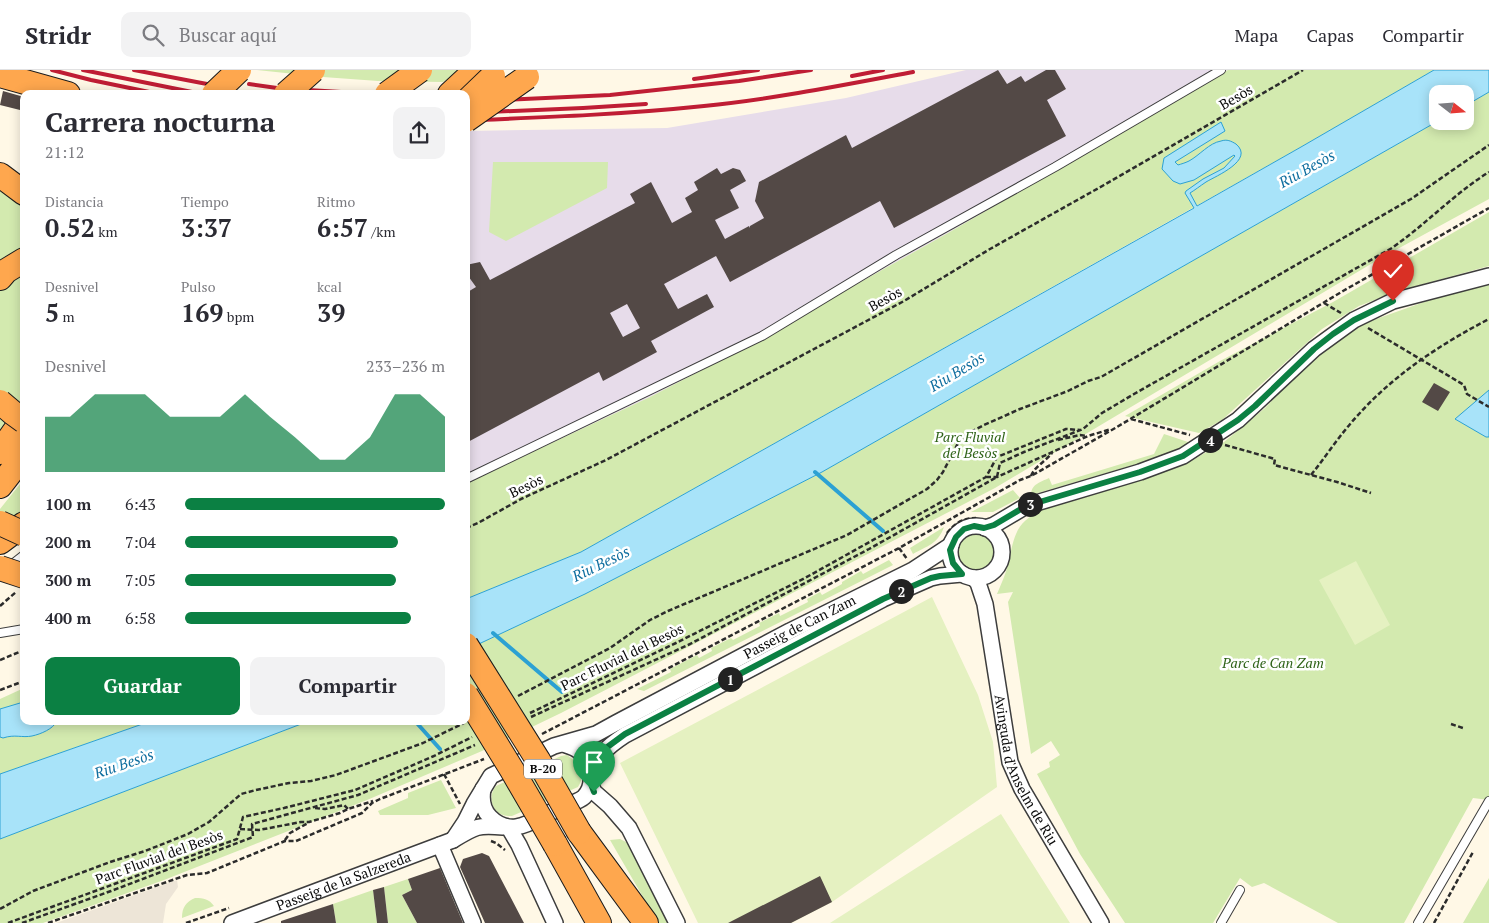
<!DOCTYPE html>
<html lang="es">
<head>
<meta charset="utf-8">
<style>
  :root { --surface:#fff; --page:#f2f2f3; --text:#2b2b33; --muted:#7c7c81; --line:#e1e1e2; --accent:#0b8043 }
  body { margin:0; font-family:"PT Serif",serif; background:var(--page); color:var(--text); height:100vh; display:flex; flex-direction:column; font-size:19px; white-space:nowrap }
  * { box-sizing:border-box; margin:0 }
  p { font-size:16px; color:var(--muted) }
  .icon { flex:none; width:28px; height:28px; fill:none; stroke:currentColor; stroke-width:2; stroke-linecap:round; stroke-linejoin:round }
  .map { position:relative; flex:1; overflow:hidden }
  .sheet { position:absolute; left:20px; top:20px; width:450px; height:635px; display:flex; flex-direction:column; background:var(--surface); border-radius:10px; box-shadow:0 2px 12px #0003 }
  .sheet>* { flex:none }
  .needle { width:32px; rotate:107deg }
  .tools { position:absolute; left:1429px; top:15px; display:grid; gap:10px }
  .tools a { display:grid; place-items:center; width:45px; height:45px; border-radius:10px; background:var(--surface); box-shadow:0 2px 12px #0003; font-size:25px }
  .pin { position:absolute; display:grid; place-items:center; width:42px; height:42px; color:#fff; margin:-51px -21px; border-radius:50% 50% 50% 0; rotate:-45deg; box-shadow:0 0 5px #0007 }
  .pin .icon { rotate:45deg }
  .km { position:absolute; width:25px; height:25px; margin:-12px; border-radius:50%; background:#222; color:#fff; font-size:14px; line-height:25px; text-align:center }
  .round { display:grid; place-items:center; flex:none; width:52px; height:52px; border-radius:10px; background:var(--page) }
  .head { display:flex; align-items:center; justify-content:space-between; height:85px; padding:0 25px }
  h1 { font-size:28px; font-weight:600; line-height:38px }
  .stats { display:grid; grid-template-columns:repeat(3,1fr); gap:8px; height:85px; padding:5px 25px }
  .stats div { display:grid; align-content:center }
  .stats b { font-size:25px; font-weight:600 }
  .stats small { font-size:14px; font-weight:400 }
  .stats p { font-size:14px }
  .chart { height:140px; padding:10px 25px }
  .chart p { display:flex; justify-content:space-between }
  .chart svg { width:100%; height:90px; margin-top:5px; fill:var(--accent); opacity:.7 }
  .button { display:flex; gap:10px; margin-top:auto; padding:10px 25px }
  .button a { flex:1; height:58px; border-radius:10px; background:var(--accent); color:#fff; font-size:20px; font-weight:600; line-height:58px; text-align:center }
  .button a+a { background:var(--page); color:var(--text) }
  ul { padding:0 25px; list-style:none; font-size:16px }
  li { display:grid; grid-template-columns:80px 60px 1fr; align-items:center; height:38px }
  li i { height:12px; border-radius:6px; background:var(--accent) }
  header { display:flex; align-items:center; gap:30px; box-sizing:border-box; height:70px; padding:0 25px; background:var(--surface); border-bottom:1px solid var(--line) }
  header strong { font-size:24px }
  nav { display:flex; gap:28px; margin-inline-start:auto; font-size:18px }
  .search { width:350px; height:45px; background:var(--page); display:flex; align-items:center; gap:12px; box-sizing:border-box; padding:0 18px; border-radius:10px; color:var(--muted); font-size:19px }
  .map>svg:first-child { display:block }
</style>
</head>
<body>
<header>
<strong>Stridr</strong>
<div class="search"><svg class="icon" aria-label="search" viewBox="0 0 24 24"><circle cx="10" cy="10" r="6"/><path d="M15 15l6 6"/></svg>Buscar aquí</div>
<nav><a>Mapa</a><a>Capas</a><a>Compartir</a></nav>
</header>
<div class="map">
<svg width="1489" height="853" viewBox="0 0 1489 853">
  <rect width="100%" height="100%" fill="#fff8e6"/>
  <path fill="#e7dcea" d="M966,0h262l-280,163 -225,126 -73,38 -139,65 -45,19v-350l201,-3 179,-30z"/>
  <path fill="#d3eaaf" d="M257,0h205l-19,12 -65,-1 -55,-4z
    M1228,0h206l-133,77 -720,405 -115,47v-118l45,-19 139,-65 73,-38 225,-126z
    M1489,22v107l-108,59 -386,230 -434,225 -79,38 -115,49 -203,80 -121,43h-43v-84l309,-118h157v-71l119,-56 237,-122 616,-351h27v-15z
    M493,92h115l-1,26 -101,53 -17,-9z
    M0,118l24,19v43l-24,15z
    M1489,142v54l-91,25 -39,15 -37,23 -100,91 -23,13 -74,-17 95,-55 113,-59z
    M24,200v128l-24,33v-140l6,-7z
    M1489,214v516l-16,-2 -69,125h-66l-74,-40 -12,4 -12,-9 -27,45h-88l-45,-69 -43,-80 13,-7 -1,-5 11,-7 -9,-14 -20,13 -23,-152 5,-10 -16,2c4,-10 9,-20 11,-30 7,-31 7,-41 38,-57l103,-30 35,-12 40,-23 41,-34 33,-35 38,-33 26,-16 85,-30z
    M1164,364l27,9 -27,13 -133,39c0,-11 10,-13 18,-17l3,7 102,-31z
    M24,409v38l-24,18v-26z
    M1013,420l7,8 -27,14h-22z
    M944,457c-6,17 -17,19 -31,27l-3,-6z
    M957 483a19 19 0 1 1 38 0a19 19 0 1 1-38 0Z
    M889,490l4,5 -249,126 -7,-2 34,-17 -1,-3 27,-14 2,3 13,-7 -1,-3 20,-10 2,2 27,-14 -1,-3 20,-10 1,3 28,-14 -1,-3 13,-7 2,3 20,-11v-2l19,-11 2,3z
    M24,618v33h127l-151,53v-75z
    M567,685l13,10c2,9 3,14 -2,22l-66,29c-3,0 -6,0 -9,-1 -12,-4 -15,-20 -7,-29l65,-30z
    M441,710l15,28 -28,7h-48l-2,-4 30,-13v-5z
    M620,769l8,4 41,80h-11l-48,-83z
    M1489,808v45h-26z
    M408,809l4,11 -10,5 15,28h-29l-4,-36z
    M373,820l4,33h-41l-3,-19z
    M195,828c9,0 14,1 19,8l-32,12c0,-11 4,-16 13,-20z"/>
  <path fill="#e5f1c1" d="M1356,491l34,64 -35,20 -36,-65z
    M932,527l46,98 15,47 4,45 -165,115 -41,21h-93l-78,-160z
    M1001,744l69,109h-240z"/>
  <path fill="#ede5d7" d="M177,810l1,7 -12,17 -3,19h-107z"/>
  <path fill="#a8e3f9" stroke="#2ca1d3" d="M1434,0h55v22l-24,14v-12h-27v27l-616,351 -237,122 -119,56v-51l115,-47 613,-344 -9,-15 1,-2 17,-12 21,-11 11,-12 -1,-1 -40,25 -14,4 -7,-3 -11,-12 2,-11 57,-36 4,9 -50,31 3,3c3,-1 7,-2 11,-4 11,-6 20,-18 32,-20 6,-2 10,0 15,3 19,16 -20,32 -30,38 -6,4 -11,8 -16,11l7,13 104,-59z
    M1489,320v47h-3l-31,-18z
    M20,633h4v18h33c-4,8 -16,13 -25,15 -10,2 -17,-2 -29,2l-3,-1v-28z
    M151,651h158l-309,118v-65z"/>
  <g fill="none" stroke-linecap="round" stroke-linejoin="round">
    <path stroke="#2ca1d3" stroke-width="4" d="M815,402l68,59
      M493,563l69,59
      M415,651l25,28"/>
  </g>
  <path fill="#534946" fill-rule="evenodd" d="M998,0l9,14 14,-8 4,6 21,-12h9l11,19 -19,11 19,36 -172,92 -14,-27 -150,81 -14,-26 -52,28 14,25 29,-15 7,13 -63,34 6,11 -54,29 -4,-9 -133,71v-150l10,-6 -10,-14v-8l14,-3 10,18 145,-77 -5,-9 21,-12 21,41 20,-11 -7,-14 13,-8 -4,-8 23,-14 4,6 12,-6 7,2 6,11 -16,9 9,18 -24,12 10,19 24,-13 1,2v-2l14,-8 -9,-17 4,-19 87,-47 6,13zM627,234l13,24 -17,9 -13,-24z
    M3,21l21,6v14l-24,-6z
    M1434,313l16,9 -12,19 -16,-9z
    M482,783l7,3 35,67h-39l-25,-56 3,-8z
    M440,798l23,55h-46l-15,-28 10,-5 -4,-11z
    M820,806l12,26 -41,21h-63z
    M384,817l4,36h-11l-4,-33z
    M333,834l3,19h-55v-2z"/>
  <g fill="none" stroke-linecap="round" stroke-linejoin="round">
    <g stroke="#3d3d3d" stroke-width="10">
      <path id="service" d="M466,409l296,-143 134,-81 159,-88 166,-97
        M10,496l14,-11
        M0,563l24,-4
        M1221,853l19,-33
        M1418,853l71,-122"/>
    </g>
    <g stroke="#3d3d3d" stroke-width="18">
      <g id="minor">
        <circle cx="976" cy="482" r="26"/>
        <path d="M985,458l9,-3 32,-19 114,-34 43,-16 55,-36 76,-71 40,-29 39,-19 96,-25"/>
        <path id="s1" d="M974,508l4,5 7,21 25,158 12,27 79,134"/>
        <path d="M591,705c11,-23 13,-26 34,-40l258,-136 48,-21 9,-2 22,-2"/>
        <path d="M591,715l3,7 16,14 19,22 48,95"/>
        <path d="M483,719c-2,11 -1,20 7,28 22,22 43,3 66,-7 7,-4 23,-8 28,-13 12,-12 8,-35 -4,-45 -5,-5 -11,-6 -17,-8"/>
        <path d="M509,758l10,17 36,78"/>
        <path id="s2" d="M453,770l12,-18 9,-18 17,-28 63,-30 42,-12 20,-11 174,-92 123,-61 38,-25"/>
        <path d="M440,775l33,78"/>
        <path id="s3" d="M232,853l221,-83c23,-14 24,-15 50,-13"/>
      </g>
    </g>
    <g stroke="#1b1b1b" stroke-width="26">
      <path id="trunk" d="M0,5l68,19
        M450,24l26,-24
        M0,105l24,18
        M0,208l6,-7 18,-11
        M0,382l24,-34
        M0,416l24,-31
        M0,472l24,-18
        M579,762l67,91
        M555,774l44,79"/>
    </g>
    <path stroke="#2c2c2c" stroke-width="2.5" stroke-dasharray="5 2.5" stroke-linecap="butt" d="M1324,233l17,10
      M1368,258l96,57 3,9 22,13
      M1131,349l59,16
      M1058,370l22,-5 7,1
      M1225,375l50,14 -1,6 63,17 34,11
      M1311,405c16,-20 30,-42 48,-61 36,-40 82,-70 130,-95
      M1031,406c4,-10 14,-14 21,-23
      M986,407h11l91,-41 23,-7
      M997,407l3,-14 24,-11 59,-23 19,-16 32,-19 258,-146c34,-24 62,-54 97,-76
      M466,458l12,-5 43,-24 85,-39 298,-159 86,-52 114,-64 199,-115
      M947,463c8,-10 16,-15 29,-15
      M899,478l8,11
      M0,536l16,-14
      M0,590l24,-10
      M0,620l24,-9
      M518,626l92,-48 40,-28 18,-9 179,-76 80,-46 10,-9 6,-8 14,-27 12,-12 15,-8 36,-16 48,-18 20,-10 13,-4 310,-178 78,-54
      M530,643l146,-70 129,-65 181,-101 11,-20 69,-28 14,1
      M531,647l159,-73 179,-95 128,-72
      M1451,654l12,4
      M542,664l357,-186 121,-68 11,-4 86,-49 226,-136 146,-83
      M444,704l16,30
      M315,738l10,1 19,-4 4,4
      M240,759l19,1 42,-8h8l31,-9 8,-4 25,-8
      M285,770l5,-7 18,-10
      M491,771l5,2 9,7
      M0,839l33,-18 77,-29 35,-11 43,-17 21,-12 32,-28 15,-4 33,-7 22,-2 25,-6 87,-32 41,-20
      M8,853l229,-84 6,-22 41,-9 71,-18 79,-34 38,-19
      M22,853l89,-32 142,-54 -1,-13 106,-29 117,-50
      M48,853l139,-48 20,-2 78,-32h11l66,-28 10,-10 8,-4 104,-40
      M186,853l43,-15
      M1434,853l39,-71"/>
    <use href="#service" stroke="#fff" stroke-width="8"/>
    <use href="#minor" stroke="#fff" stroke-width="15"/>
    <use href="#trunk" stroke="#fea74e" stroke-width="24"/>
    <path stroke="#bf1d34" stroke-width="4" d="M52,0l39,10 68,14
      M83,0l114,23
      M134,0l73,14
      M852,6l31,-6
      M694,9l64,-9
      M249,14l28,4
      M308,20l66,4
      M503,30l107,-5 129,-14 72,-11
      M488,42l95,-4 63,-4
      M477,50c76,-3 151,-6 227,-14 70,-7 140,-21 209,-34"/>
    <g stroke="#1b1b1b" stroke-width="26" stroke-linecap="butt">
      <path id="trunk-bridge" d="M214,24l25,-24
        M286,24l27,-24
        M387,24l33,-24
        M466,32l27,-26
        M466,50l61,-43
        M0,332l13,11 11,8
        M0,453l24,11
        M0,498l24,8
        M466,575l72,115 41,72
        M466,625l46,75 43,74"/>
    </g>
    <use href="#trunk-bridge" stroke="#fea74e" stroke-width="24"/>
  </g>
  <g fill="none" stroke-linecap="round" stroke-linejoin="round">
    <g stroke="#fff" stroke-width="10">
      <path id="route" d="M594,722l-3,-8v-9l8,-17 7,-10 19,-14 258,-135 48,-21 9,-2 22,-2 -9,-11 -3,-13 6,-13 8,-8 10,-3 10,2 10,-3 32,-19 114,-34 43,-16 55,-36 17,-14 59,-57 19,-15 21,-14 39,-19"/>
    </g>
    <use href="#route" stroke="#0b8043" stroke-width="6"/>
  </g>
  <g text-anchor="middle" stroke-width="5" stroke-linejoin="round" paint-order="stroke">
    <rect fill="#fff" stroke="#545454" stroke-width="1" x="524" y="689.5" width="38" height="19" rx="4"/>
    <g font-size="12" font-weight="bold" fill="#0a0a0a">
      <text x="543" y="703">B-20</text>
    </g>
    <g font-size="14" fill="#0a0a0a" stroke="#fff">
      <text transform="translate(1236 27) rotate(-30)" y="5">Besòs</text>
      <text transform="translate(885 229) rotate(-29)" y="5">Besòs</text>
      <text transform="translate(526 416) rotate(-26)" y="5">Besòs</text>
      <text dy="5" stroke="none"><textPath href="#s2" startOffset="418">Passeig de Can Zam</textPath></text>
      <text transform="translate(622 587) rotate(-26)" y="5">Parc Fluvial del Besòs</text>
      <text dy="5" stroke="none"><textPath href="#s1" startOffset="201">Avinguda d'Anselm de Riu</textPath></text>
      <text transform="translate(159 787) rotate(-20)" y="5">Parc Fluvial del Besòs</text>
      <text dy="5" stroke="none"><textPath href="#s3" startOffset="119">Passeig de la Salzereda</textPath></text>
    </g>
    <g font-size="14" font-style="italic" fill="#2f6318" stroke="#fff">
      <text x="970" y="372">Parc Fluvial<tspan x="970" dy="16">del Besòs</tspan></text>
      <text x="1273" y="598">Parc de Can Zam</text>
    </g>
    <g font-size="15" font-style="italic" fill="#0f6e9f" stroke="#fff">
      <text transform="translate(1307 99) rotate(-29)" y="5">Riu Besòs</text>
      <text transform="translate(957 302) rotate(-31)" y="5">Riu Besòs</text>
      <text transform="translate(601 494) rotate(-26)" y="5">Riu Besòs</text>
      <text transform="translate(124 694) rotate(-19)" y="5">Riu Besòs</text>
    </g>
  </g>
</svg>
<div class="tools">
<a><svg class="needle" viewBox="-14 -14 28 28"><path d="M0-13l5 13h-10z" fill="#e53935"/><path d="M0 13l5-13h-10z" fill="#7c7c81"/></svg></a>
</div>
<div class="pin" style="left:594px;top:722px;background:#1e9e55"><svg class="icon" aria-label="arrive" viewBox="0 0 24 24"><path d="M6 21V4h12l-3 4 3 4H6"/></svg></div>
<div class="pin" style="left:1393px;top:231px;background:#d93025"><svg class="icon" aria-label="check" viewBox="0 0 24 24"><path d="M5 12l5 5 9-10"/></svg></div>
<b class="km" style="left:730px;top:609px">1</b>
<b class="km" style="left:901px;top:521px">2</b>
<b class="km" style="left:1030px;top:434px">3</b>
<b class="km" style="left:1210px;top:370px">4</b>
<section class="sheet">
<div class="head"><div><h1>Carrera nocturna</h1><p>21:12</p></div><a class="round"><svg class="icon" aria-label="share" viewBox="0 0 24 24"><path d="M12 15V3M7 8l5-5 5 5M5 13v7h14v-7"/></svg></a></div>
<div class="stats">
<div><p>Distancia</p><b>0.52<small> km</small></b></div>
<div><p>Tiempo</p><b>3:37</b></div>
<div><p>Ritmo</p><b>6:57<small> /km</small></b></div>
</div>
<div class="stats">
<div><p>Desnivel</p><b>5<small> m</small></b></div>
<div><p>Pulso</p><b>169<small> bpm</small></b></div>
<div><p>kcal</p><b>39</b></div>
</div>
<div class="chart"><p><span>Desnivel</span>233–236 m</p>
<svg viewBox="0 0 160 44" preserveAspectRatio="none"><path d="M0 44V17L10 17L20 6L30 6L40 6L50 17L60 17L70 17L80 6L90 17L100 27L110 38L120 38L130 27L140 6L150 6L160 17V44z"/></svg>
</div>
<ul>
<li><b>100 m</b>6:43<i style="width:100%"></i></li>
<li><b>200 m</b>7:04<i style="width:82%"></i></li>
<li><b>300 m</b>7:05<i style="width:81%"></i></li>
<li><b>400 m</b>6:58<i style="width:87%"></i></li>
</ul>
<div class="button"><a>Guardar</a><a>Compartir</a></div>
</section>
</div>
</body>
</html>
